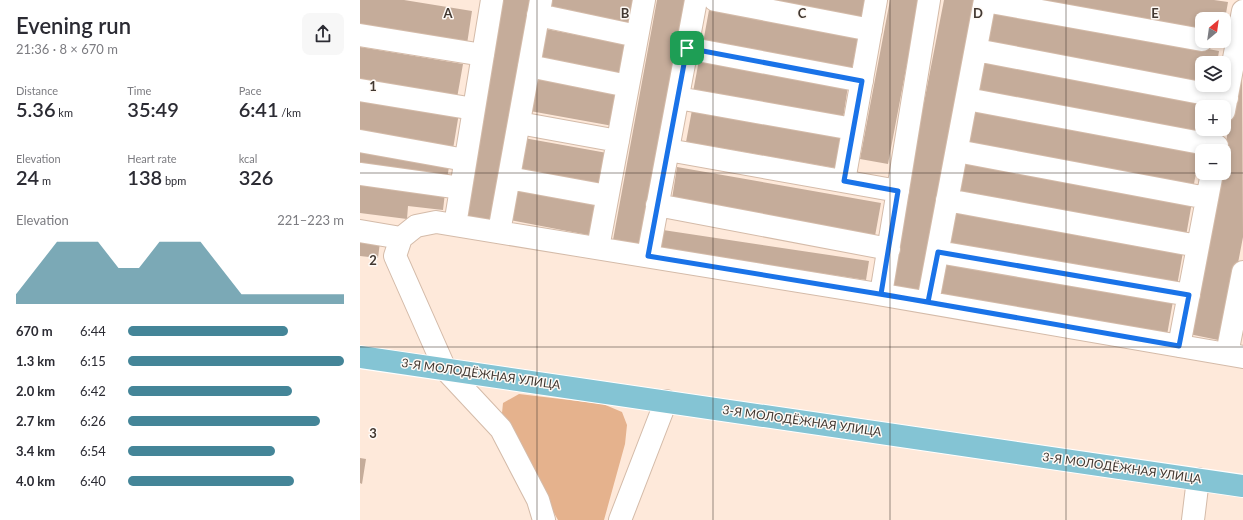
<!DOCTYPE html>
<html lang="en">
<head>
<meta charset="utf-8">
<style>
  :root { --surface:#fff; --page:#f7f7f7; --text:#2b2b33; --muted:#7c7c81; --accent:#448598 }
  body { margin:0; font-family:Lato,sans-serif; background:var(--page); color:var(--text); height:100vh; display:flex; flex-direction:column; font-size:15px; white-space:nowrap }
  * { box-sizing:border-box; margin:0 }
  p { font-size:13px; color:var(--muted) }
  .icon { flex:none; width:22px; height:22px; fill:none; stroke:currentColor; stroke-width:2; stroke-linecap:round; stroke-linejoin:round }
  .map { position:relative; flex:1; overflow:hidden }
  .details { display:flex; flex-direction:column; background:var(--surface); width:360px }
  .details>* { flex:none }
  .needle { width:26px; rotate:29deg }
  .fabs { position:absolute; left:835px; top:12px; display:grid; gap:8px }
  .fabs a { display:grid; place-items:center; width:36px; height:36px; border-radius:8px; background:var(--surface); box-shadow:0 2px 6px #0003; font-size:20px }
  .pin { position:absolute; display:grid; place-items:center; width:34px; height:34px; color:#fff; margin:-17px; border-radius:8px; box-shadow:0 2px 6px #0006 }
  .round { display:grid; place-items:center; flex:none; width:42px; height:42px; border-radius:8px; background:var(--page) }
  .overview { display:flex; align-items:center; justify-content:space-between; height:68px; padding:0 16px }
  h1 { font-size:22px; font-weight:600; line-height:30px }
  .metrics { display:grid; grid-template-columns:repeat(3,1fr); gap:6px; height:68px; padding:4px 16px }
  .metrics div { display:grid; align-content:center }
  .metrics b { font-size:20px; font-weight:600 }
  .metrics small { font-size:11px; font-weight:400 }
  .metrics p { font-size:11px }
  .chart { height:112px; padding:8px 16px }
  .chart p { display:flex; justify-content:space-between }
  .chart svg { width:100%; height:72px; margin-top:4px; fill:var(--accent); opacity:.7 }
  ul { padding:0 16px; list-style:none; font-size:13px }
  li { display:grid; grid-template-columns:64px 48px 1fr; align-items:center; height:30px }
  li i { height:10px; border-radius:5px; background:var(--accent) }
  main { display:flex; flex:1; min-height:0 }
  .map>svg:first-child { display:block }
</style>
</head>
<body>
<main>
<section class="details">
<div class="overview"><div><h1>Evening run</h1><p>21:36 · 8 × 670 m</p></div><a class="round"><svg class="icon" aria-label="share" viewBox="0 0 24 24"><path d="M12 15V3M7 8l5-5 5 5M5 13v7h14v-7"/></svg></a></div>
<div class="metrics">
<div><p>Distance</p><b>5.36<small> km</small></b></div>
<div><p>Time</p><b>35:49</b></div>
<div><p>Pace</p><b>6:41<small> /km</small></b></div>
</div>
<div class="metrics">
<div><p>Elevation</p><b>24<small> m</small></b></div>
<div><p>Heart rate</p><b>138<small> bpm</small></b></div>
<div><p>kcal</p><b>326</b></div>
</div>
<div class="chart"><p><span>Elevation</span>221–223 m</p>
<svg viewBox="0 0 160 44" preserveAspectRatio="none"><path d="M0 44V38L10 22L20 6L30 6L40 6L50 22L60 22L70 6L80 6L90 6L100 22L110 38L120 38L130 38L140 38L150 38L160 38V44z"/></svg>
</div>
<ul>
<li><b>670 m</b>6:44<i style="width:74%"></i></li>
<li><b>1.3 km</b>6:15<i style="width:100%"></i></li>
<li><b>2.0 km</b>6:42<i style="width:76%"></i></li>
<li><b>2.7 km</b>6:26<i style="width:89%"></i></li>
<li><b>3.4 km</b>6:54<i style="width:68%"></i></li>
<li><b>4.0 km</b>6:40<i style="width:77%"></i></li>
</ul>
</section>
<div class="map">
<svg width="883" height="520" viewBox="0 0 883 520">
  <rect width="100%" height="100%" fill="#fee9da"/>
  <path fill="#e5b28d" d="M159,394l84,10 19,8 5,13 -2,19 -21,76h-46l-12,-21 -15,-36 -29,-50 1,-10z"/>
  <path fill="#c5ac9a" d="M0,0h44l68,11 -5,33 -107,-17z
    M140,0h31l-41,222 -30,-6z
    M189,0h86l-5,24 -83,-16z
    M297,0h31l-45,246 -30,-6z
    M397,0h108l-3,19z
    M530,0h29l-31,164 -28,-5z
    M584,0h32l-57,294 -31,-7z
    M663,0h191l14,2 -3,17h-23v14z
    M349,10l149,27 -6,32 -149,-26z
    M632,10l227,41 -2,12h-15v20l-216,-39z
    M186,29l83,16 -6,31 -83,-16z
    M0,47l103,17 -6,34 -97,-16z
    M882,57l1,180 -20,104 -34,-7 31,-161h4v-21z
    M339,60l149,26 -5,33 -150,-27z
    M622,61l228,41 -1,5h-7v22h3l-1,6 -228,-40z
    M176,79l83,16 -6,31 -83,-15z
    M0,96l99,17 -6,36 -93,-16z
    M332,110l149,26 -6,32 -149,-26z
    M613,110l227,40 -6,34 -227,-41z
    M164,138l83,15 -6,32 -83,-16z
    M0,149l90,13 -3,16 -87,-13z
    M604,161l228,41 -6,34 -228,-41z
    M317,167l204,36 -6,33 -203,-37z
    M0,182l85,11 -2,17 -35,-4 -1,13 -47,-6z
    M155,189l83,15 -5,32 -83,-16z
    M596,212l227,40 -6,34 -227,-41z
    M303,230l206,31 -3,19 -206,-31z
    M0,239l20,3 -2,16 -18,-2z
    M586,260l227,41 -6,34 -227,-41z
    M0,458l6,1 -4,25 -2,-1z"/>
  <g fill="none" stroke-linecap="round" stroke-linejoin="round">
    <g stroke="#d4bba9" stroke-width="24">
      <path id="minor" d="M355,0l156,30
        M625,1l217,39
        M178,15l99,21
        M0,35l123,20
        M327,48l175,33
        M616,50l251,48
        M169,66l99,20
        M0,90l114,19 18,-109
        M318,98l175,31
        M607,99l250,47
        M864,111l19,-100
        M159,123l99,18
        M0,141l105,19
        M308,150l230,41
        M597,151l250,47
        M0,174l101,14
        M149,178l98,18
        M484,181l32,-181
        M587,200l251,46
        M297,205l232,44
        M95,225l19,-116
        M0,231l41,7
        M139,232l42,-232
        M238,248l46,-248
        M578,252l251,43
        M288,256l48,-256
        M521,294l48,-294
        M568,302l57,-302
        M819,346l33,-173
        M867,354l16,-82
        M184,520l-6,-20 -37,-71 -56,-60 -50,-113 6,-18 15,-12 20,-4 430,70 377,65
        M260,520l46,-119
        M833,520l5,-41"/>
    </g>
    <g stroke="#fff" stroke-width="24">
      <path id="major" d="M0,357l883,129"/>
    </g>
    <use href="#minor" stroke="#fff" stroke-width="22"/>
    <use href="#major" stroke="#84c4d4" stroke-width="22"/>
  </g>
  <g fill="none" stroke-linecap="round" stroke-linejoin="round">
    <g stroke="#fff" stroke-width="8">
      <path id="route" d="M327,48l-39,208 280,46 10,-50 251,43 -10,51 -298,-52 17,-103 -54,-10 18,-100 -175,-33"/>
    </g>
    <use href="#route" stroke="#1a73e8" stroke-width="5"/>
  </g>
  <path fill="none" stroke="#423831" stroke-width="1" stroke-opacity="0.55" d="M177,0v520M353,0v520M530,0v520M706,0v520M0,173h883M0,347h883"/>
  <g text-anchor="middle" stroke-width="3" stroke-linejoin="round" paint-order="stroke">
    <g font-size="12" fill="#423831" stroke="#fffaf6">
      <text transform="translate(121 374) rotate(8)" y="4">3-Я МОЛОДЁЖНАЯ УЛИЦА</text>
      <text transform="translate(442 421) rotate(8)" y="4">3-Я МОЛОДЁЖНАЯ УЛИЦА</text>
      <text transform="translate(762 468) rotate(8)" y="4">3-Я МОЛОДЁЖНАЯ УЛИЦА</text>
    </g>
  </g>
  <g font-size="13" text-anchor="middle" font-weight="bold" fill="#423831" stroke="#fffaf6" stroke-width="3" stroke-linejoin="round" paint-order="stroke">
    <text x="88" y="18">A</text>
    <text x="265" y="18">B</text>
    <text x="442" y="18">C</text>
    <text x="618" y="18">D</text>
    <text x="795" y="18">E</text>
    <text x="13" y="91">1</text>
    <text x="13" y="265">2</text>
    <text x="13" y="438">3</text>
  </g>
</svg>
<div class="fabs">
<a><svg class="needle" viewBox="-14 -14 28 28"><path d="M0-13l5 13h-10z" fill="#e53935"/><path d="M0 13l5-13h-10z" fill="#7c7c81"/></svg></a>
<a><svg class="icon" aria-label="layers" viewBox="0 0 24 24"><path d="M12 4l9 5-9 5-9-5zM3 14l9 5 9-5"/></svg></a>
<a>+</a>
<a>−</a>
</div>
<div class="pin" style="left:327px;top:48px;background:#1e9e55"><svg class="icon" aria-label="arrive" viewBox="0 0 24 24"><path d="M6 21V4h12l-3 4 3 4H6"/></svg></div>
</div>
</main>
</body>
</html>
